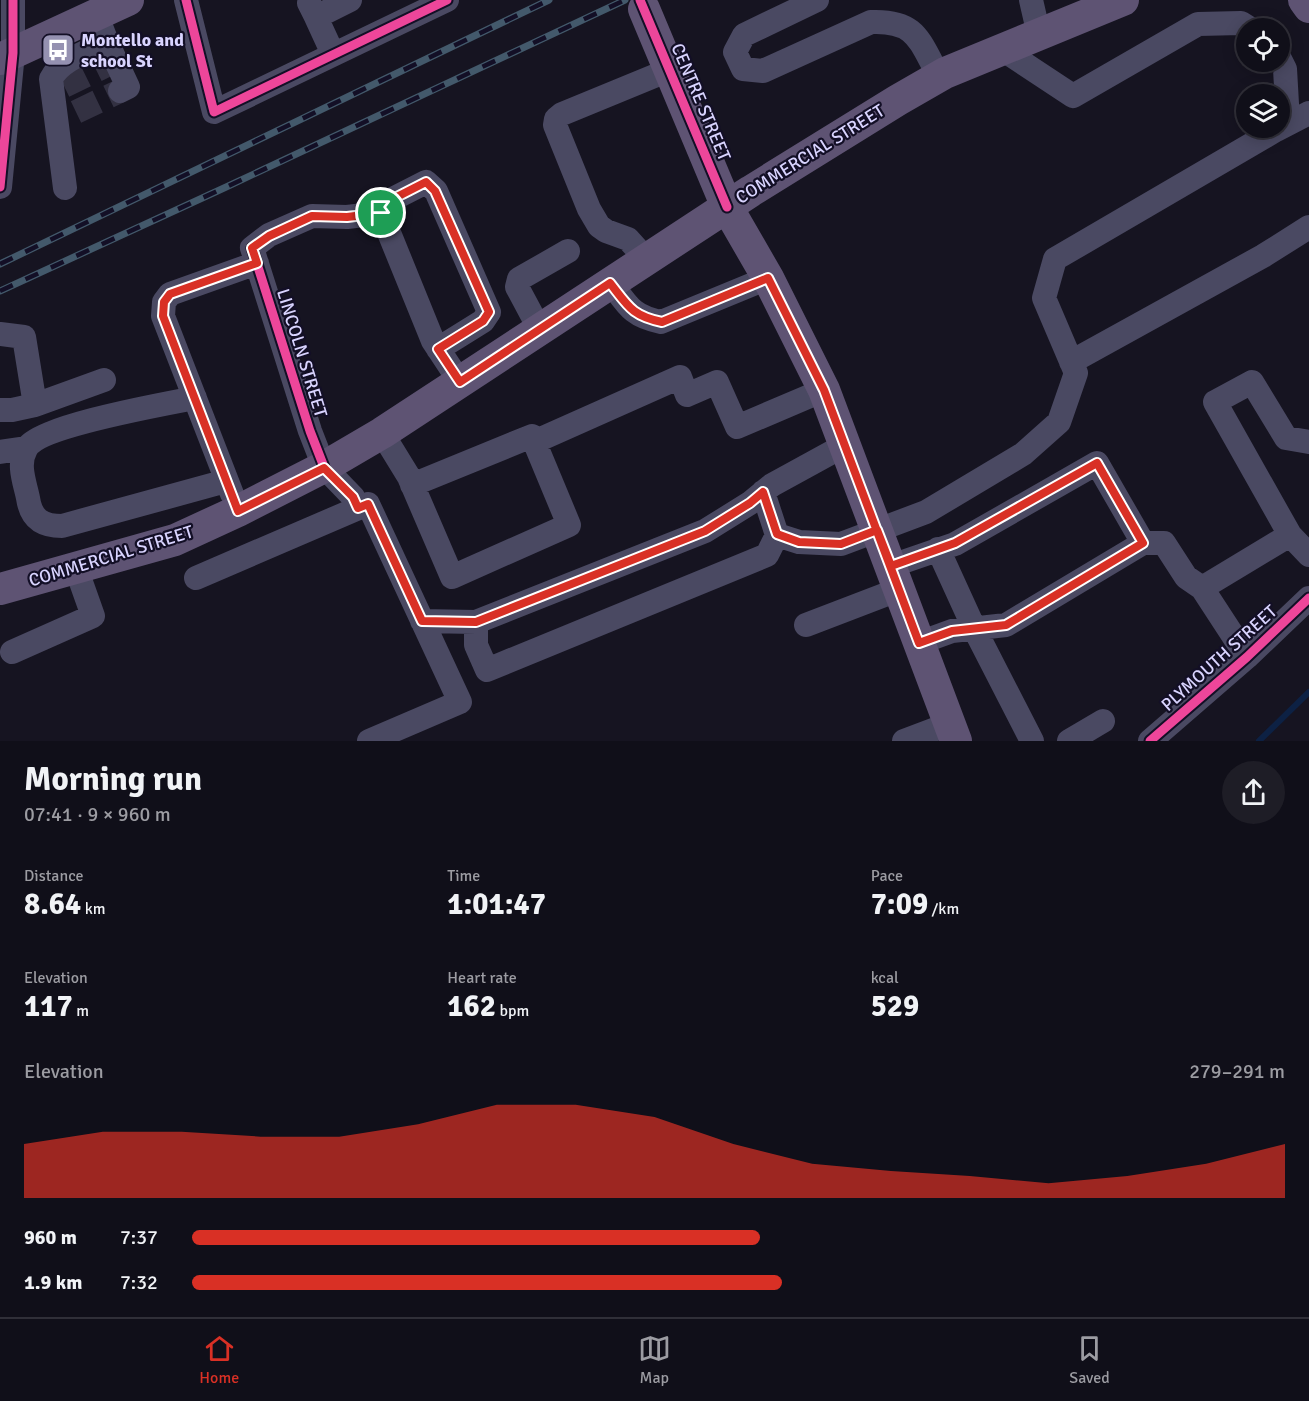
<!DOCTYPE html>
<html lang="en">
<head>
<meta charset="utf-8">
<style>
  :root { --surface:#100f19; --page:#1e1d26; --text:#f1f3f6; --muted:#9c9ca2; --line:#302f38; --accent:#d93025 }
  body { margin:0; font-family:Signika,sans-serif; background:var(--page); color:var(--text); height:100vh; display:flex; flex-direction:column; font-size:22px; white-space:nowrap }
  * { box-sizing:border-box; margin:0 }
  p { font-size:20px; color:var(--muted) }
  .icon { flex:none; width:33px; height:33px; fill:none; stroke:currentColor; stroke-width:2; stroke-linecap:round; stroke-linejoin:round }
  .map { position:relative; height:741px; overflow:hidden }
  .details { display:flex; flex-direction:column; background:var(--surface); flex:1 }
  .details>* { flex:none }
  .controls { position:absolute; left:1236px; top:18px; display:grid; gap:12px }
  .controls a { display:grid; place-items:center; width:54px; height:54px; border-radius:50%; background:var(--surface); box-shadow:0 3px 15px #0003,0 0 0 2px var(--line); font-size:30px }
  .pin { position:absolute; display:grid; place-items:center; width:51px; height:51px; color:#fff; margin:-26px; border:3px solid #fff; border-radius:50%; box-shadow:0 2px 6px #0007 }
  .round { display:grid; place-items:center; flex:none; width:63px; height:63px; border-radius:32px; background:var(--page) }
  .overview { display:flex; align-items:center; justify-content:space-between; height:102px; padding:0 24px }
  h1 { font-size:33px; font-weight:700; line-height:45px }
  .stats { display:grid; grid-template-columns:repeat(3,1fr); gap:9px; height:102px; padding:6px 24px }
  .stats div { display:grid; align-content:center }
  .stats b { font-size:30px; font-weight:700 }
  .stats small { font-size:16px; font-weight:400 }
  .stats p { font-size:16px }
  .chart { height:168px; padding:12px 24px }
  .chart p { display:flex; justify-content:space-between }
  .chart svg { width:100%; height:108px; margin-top:6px; fill:var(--accent); opacity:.7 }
  ul { padding:0 24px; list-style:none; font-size:20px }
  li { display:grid; grid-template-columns:96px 72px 1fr; align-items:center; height:45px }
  li i { height:15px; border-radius:8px; background:var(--accent) }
  .tab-bar { display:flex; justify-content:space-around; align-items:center; height:84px; border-top:2px solid var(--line); background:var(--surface); font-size:16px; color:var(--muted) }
  .tab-bar a { display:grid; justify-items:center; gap:3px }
  .tab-bar .on { color:var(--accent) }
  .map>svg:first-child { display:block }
</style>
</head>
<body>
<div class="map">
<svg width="1309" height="741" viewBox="0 0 1309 741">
  <rect width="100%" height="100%" fill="#161421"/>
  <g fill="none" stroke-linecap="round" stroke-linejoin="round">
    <path stroke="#0d2144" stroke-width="6" d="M1259,741l50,-49"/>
    <path stroke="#333142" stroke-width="24" stroke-dasharray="24 12" stroke-linecap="butt" d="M64,86l43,-21
      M76,112l44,-21"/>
    <path stroke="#4a4962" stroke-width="24" d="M186,0l28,112 233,-112
      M817,0l-73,35 -9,17 8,17 20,2 108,-49c46,-2 48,19 68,54
      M1031,0l8,35
      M309,3l7,14 34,-17
      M316,17l17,37
      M107,42l21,45 -8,4
      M1002,49l71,47 125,-72 43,-1 8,5
      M1280,59l5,10 2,35 -7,18
      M0,187l13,-134v-53
      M65,188l-14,-109c9,-19 38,-28 56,-37l-11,-28
      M646,259l-18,-20 -22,-8 -7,-5 -10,-17 -34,-84 1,-6 6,-5 107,-44
      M611,283c17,23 21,33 50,39l107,-44
      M540,330l-23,-43 2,-8 49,-28
      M0,334l24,3 11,68 -23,5h-12
      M438,349l45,-28 6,-9 -53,-121 -10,-9 -43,22 -2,9 52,128 27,41
      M1071,362l192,-106 46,-29
      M195,398c-30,6 -157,28 -169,51 -9,15 -1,34 2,49 3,21 14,28 34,28l164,-45
      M35,405l69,-25
      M382,433l27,44 43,100 117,-52 -37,-89 -120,49
      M534,442l146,-65 7,18 30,-13 20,45 87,-37
      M0,452l26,-4
      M763,492l14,43 -10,20 -280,115 -11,-25v-23l229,-91 45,-28 22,-18 73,-40
      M232,494l-69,-178 1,-14 6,-8 87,-31
      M358,508l-5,-11 -29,-30 -14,-36 -58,-183 17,-13 43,-19 35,1 34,-4
      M777,535l22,7 42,2 85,-32 97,-58 36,-32 17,-49 -32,-75 11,-39 221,-129 33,-17
      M1290,535l-75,-133 37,-20 34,56 23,4
      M1143,543h21l22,34 16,11 45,69
      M938,549l36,79 58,113
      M891,566l64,-22 142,-81 46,80 -137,82 -54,6 -33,12
      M196,578l172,-74 92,198 -91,39
      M1202,588l88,-53 19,20
      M422,621l54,1
      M806,625l94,-36
      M12,652l81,-36 -17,-48
      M904,741l45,-17
      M1069,741l34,-20
      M1150,741l97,-84 62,-59"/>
    <path stroke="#5e5373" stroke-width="32" d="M1304,0l5,7
      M644,9l83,198 41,71 56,112 132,351
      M0,59l128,-59
      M0,589l175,-49 63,-29 86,-44 58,-34 369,-242 147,-91 47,-27 178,-73"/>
    <g stroke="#43596b" stroke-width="7">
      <path id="rail" d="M0,264l549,-264
        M0,291l224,-103 401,-188"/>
    </g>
    <use href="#rail" stroke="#130f26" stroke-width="4.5" stroke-dasharray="14" stroke-linecap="butt"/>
    <g stroke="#130f26" stroke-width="13">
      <path id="cycleway" d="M186,0l28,112 233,-112
        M640,0l87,207
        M0,187l13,-134v-53
        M252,248l58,183 14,36
        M1150,741l97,-84 62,-59"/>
    </g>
    <use href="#cycleway" stroke="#ed469a" stroke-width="9"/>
  </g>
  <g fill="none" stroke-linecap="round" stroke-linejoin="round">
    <g stroke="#fff" stroke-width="12">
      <path id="route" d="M381,213l-34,4 -35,-1 -43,20 -17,12 5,15 -87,31 -6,8 -1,14 75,195 86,-43 29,29 5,11 10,-4 54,117 54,1 229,-91 45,-28 13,-11 14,42 22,8 42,2 36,-14 14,36 64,-23 142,-80 46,80 -137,82 -54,6 -33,12 -95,-253 -56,-112 -106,44c-30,-6 -34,-16 -52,-39l-150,99 -22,-33 45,-28 6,-9 -54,-121 -9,-9 -43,22 -2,9"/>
    </g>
    <use href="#route" stroke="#d93025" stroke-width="8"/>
  </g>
  <defs>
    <g id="bus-square" transform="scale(1.725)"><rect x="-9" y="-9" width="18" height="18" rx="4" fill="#9591b1" stroke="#130f26"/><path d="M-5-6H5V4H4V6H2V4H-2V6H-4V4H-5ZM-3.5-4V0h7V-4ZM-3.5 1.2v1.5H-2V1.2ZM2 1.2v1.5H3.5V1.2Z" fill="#fff"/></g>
  </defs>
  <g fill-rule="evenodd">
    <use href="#bus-square" x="58" y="50"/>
  </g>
  <g text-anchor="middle" stroke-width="4.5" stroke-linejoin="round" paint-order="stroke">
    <g font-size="18" font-weight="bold" fill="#d9d4ff" stroke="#130f26" text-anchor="start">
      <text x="81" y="46">Montello and<tspan x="81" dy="21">school St</tspan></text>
    </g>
    <g font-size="18" fill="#d9d4ff" stroke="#130f26">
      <text transform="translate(701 102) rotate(67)" y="6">CENTRE STREET</text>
      <text transform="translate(810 154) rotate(-32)" y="6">COMMERCIAL STREET</text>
      <text transform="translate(302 353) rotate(73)" y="6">LINCOLN STREET</text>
      <text transform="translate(111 556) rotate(-17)" y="6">COMMERCIAL STREET</text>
      <text transform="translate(1219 658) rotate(-42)" y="6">PLYMOUTH STREET</text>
    </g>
  </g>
</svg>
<div class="controls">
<a><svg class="icon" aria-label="locate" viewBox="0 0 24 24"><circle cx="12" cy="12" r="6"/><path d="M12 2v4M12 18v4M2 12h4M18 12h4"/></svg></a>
<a><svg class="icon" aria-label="layers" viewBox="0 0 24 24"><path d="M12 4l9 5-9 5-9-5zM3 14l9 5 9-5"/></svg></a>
</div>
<div class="pin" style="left:381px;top:213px;background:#1e9e55"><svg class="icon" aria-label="arrive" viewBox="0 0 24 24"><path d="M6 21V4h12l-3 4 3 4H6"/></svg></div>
</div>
<section class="details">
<div class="overview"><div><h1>Morning run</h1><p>07:41 · 9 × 960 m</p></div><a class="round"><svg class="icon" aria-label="share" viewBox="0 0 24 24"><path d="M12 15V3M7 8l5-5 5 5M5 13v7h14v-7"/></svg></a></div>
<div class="stats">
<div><p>Distance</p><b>8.64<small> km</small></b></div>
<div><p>Time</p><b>1:01:47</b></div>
<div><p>Pace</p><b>7:09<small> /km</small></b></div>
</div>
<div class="stats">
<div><p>Elevation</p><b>117<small> m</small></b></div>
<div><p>Heart rate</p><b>162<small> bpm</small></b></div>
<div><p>kcal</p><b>529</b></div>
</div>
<div class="chart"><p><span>Elevation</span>279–291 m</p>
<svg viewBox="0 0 160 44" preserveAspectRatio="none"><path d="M0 44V22L10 17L20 17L30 19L40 19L50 14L60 6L70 6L80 11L90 22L100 30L110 33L120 35L130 38L140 35L150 30L160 22V44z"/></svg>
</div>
<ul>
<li><b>960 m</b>7:37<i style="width:52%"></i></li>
<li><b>1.9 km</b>7:32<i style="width:54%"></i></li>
</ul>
</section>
<nav class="tab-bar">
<a class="on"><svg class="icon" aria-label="home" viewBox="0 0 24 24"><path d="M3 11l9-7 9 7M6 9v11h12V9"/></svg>Home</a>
<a><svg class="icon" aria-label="map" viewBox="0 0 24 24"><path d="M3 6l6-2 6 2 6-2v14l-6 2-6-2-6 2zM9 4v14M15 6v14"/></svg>Map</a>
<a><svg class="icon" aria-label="saved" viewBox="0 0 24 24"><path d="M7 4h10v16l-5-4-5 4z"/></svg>Saved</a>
</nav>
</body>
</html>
